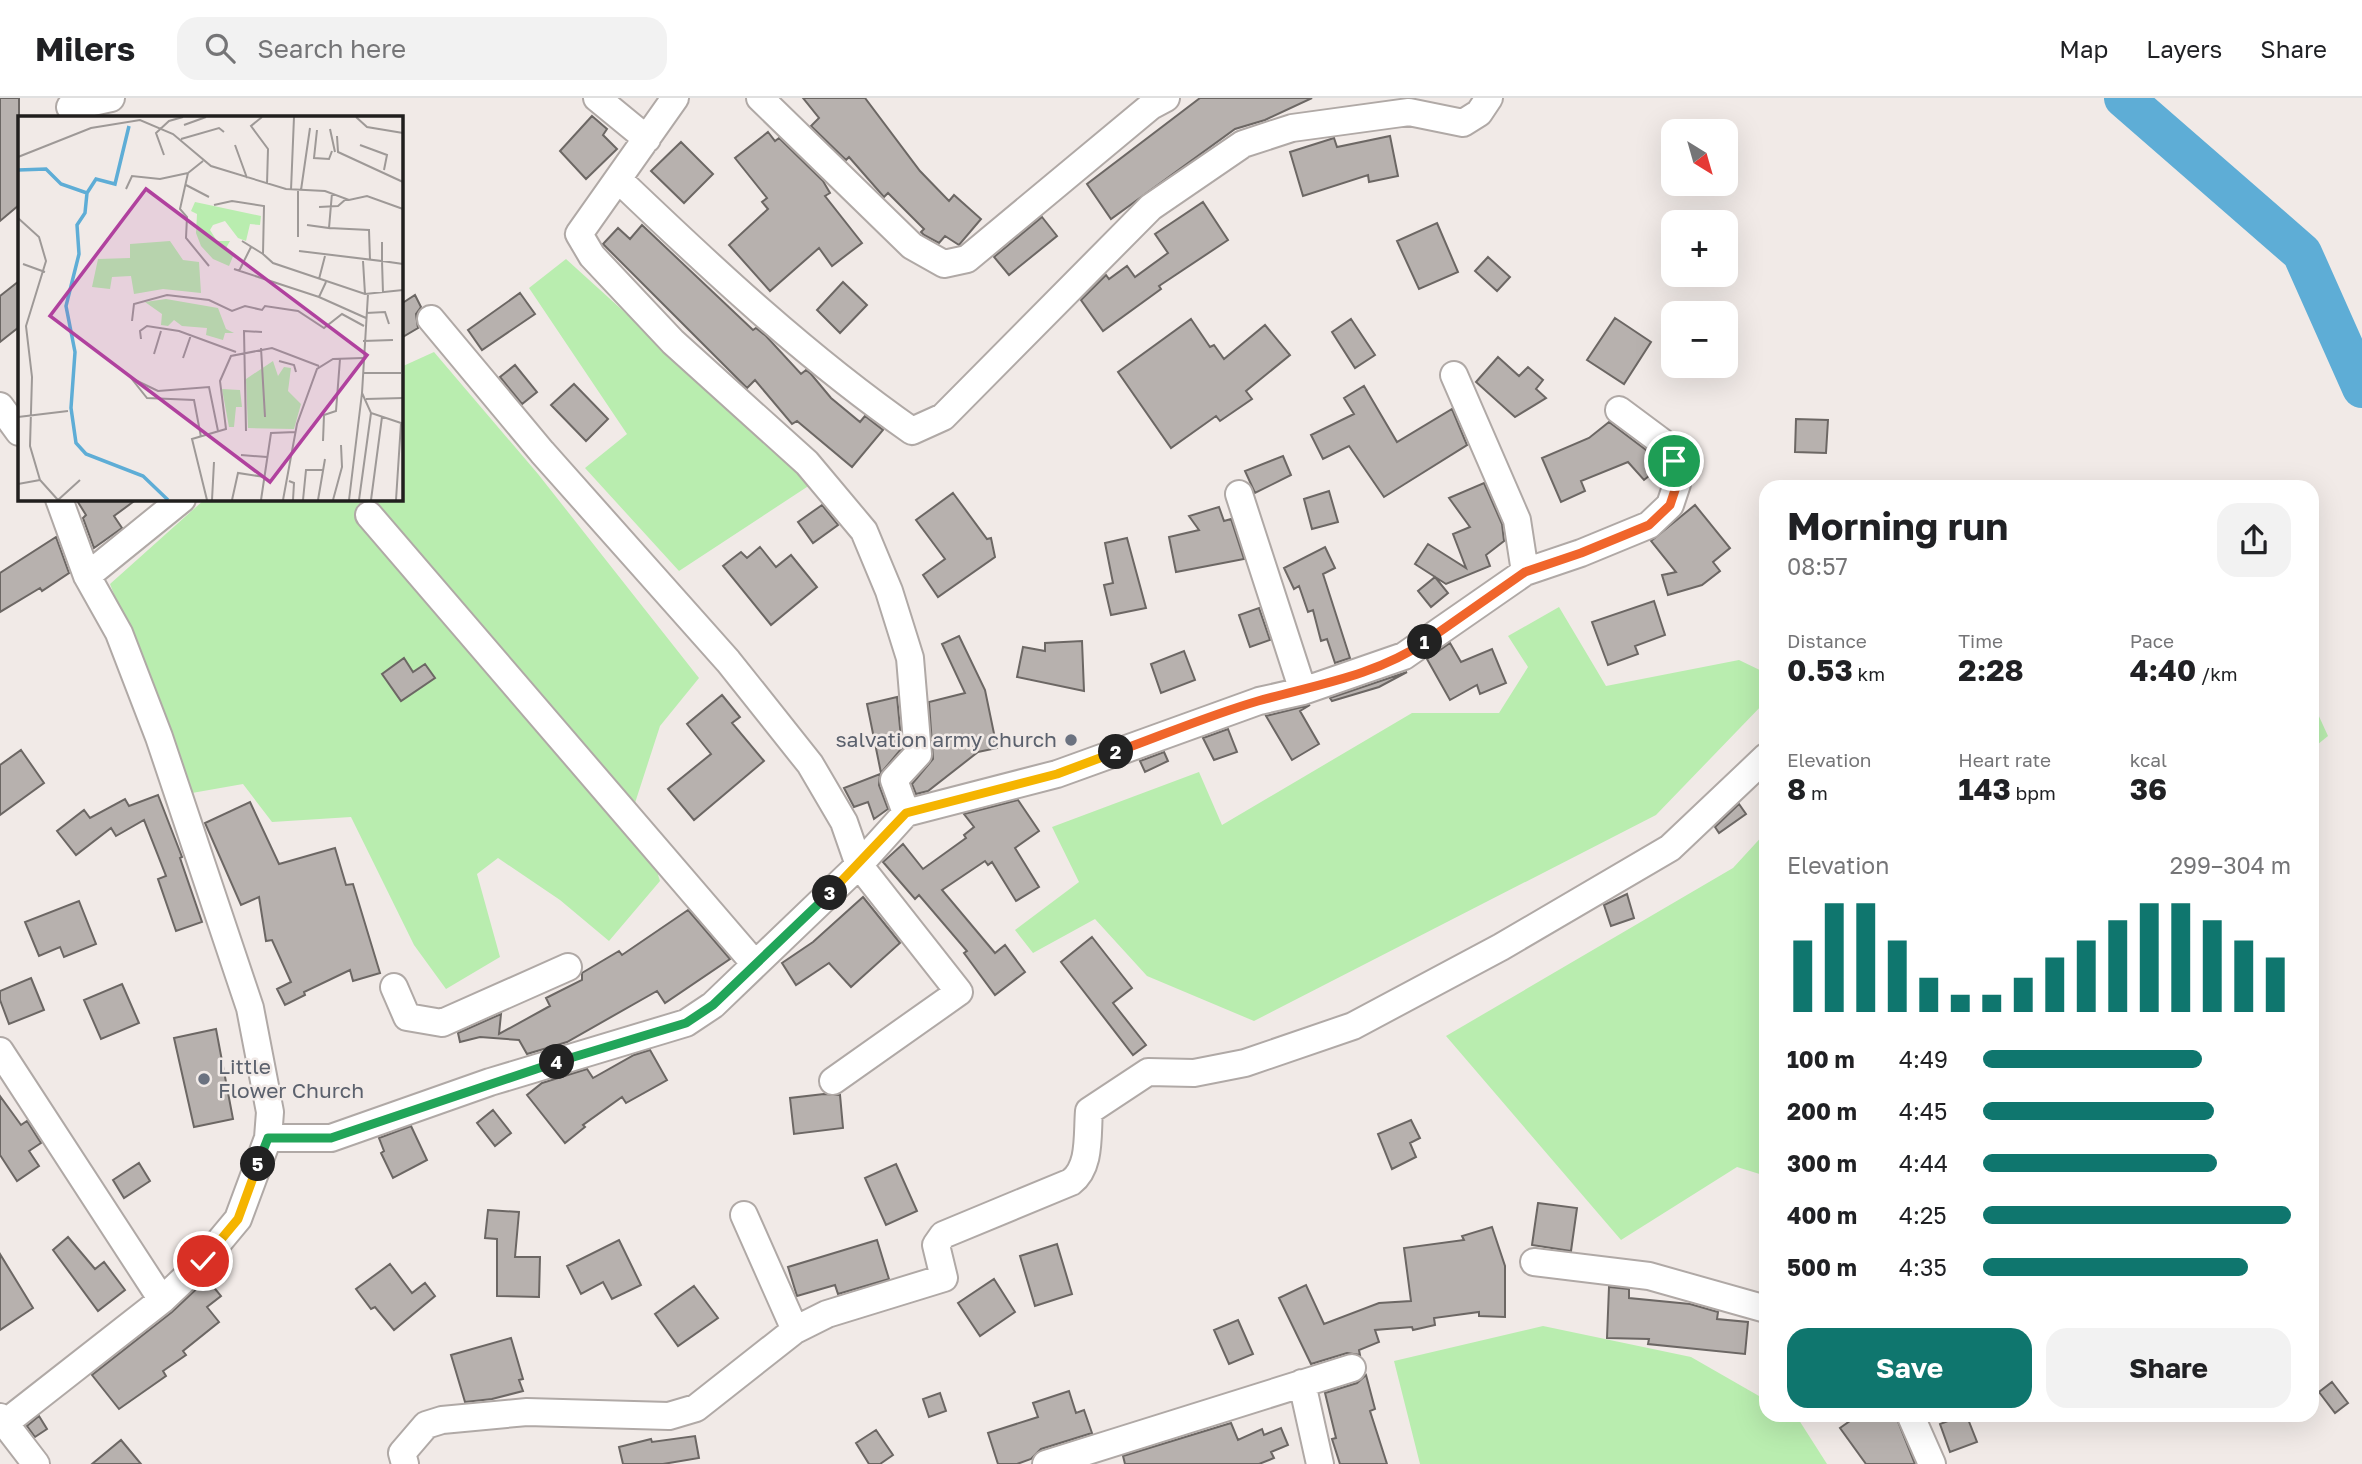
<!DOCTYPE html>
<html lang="en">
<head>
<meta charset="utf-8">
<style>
  :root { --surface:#fff; --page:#f2f2f2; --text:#202124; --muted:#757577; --line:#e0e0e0; --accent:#0f766e }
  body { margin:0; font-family:"Golos Text",sans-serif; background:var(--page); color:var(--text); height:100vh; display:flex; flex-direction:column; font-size:26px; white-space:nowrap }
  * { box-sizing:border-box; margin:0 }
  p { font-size:23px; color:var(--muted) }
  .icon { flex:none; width:38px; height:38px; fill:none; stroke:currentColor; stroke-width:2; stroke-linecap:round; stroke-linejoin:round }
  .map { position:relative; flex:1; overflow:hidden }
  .drawer { position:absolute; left:1759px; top:382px; width:560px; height:942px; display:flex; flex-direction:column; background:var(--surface); border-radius:21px; box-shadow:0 7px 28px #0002 }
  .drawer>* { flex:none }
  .needle { width:46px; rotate:143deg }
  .tools { position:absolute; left:1661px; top:21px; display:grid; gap:14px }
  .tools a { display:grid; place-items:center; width:77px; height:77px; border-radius:14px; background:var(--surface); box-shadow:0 7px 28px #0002; font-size:35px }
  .pin { position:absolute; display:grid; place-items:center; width:60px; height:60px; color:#fff; margin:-30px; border:4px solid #fff; border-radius:50%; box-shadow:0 2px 7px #0007 }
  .km { position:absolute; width:35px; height:35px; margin:-18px; border-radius:50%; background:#222; color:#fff; font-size:19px; line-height:35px; text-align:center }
  .round { display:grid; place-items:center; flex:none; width:74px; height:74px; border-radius:21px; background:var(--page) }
  .overview { display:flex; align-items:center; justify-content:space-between; height:119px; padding:0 28px }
  h1 { font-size:38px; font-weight:700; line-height:52px }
  .stats { display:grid; grid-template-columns:repeat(3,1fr); gap:10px; height:119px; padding:7px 28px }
  .stats div { display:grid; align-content:center }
  .stats b { font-size:30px; font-weight:700 }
  .stats small { font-size:19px; font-weight:400 }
  .stats p { font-size:19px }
  .chart { height:196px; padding:14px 28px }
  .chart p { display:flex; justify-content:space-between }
  .chart svg { width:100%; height:126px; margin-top:7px; stroke:var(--accent); stroke-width:6 }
  .button { display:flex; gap:14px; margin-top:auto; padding:14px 28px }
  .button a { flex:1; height:80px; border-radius:21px; background:var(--accent); color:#fff; font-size:28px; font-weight:700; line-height:80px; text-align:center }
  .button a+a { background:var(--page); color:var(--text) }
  ul { padding:0 28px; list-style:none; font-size:23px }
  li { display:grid; grid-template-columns:112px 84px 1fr; align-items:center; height:52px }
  li i { height:18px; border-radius:9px; background:var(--accent) }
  header { display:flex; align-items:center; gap:42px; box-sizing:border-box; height:98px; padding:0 35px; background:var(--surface); border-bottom:2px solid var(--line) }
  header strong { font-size:33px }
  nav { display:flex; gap:38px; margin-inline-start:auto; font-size:24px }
  .search { width:490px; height:63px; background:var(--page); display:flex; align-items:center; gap:18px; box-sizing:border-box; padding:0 24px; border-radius:21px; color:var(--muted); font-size:26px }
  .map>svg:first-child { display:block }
</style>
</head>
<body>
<header>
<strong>Milers</strong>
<div class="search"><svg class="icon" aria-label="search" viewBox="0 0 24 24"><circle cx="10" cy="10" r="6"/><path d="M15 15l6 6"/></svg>Search here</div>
<nav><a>Map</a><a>Layers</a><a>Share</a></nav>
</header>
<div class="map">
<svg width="2362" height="1366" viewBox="0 0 2362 1366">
  <rect width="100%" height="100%" fill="#f1eae7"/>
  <path fill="#b9edaf" d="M566,161l247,224 -134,88 -94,-103 42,-34 -98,-146z
    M434,254l104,122 161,204 -39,48 -25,77 25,78 -51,60 -49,-41 -62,-42 -21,16 23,83 -54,32 -32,-44 -63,-128 -79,5 -29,-38 -51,9 -82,-209 95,-85h196v-132z
    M1559,509l47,79 133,-26 27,13v28l-110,114 -402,206 -107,-45 -52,-57 -62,34 -18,-23 64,-48 -27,-55 147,-55 23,53 190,-112h87l29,-46 -20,-31z
    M2312,603l16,35 -16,13z
    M1766,734v344l-29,-9 -116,73 -175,-204 287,-168z
    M1543,1228l148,31 75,43v14h25l6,3 30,47h-407l-26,-103z"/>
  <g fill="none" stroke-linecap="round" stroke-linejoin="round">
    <path stroke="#5eadd6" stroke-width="40" d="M2124,0l178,155 60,135"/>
  </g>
  <path fill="#b7b1ae" stroke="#6c6764" stroke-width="2" d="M0,0h19v107l-19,16z
    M803,0h62l55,73 29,30 5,-6 27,24 -22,26 -14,-9 -6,7 -15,-8 -3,-3 3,-3 -36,-36 -4,4 -35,-40 -3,3 -35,-34 8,-8z
    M1200,0h112l-47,22 -30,9 -124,90 -24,-35z
    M592,18l15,13 -4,6 14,14 -31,30 -26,-28z
    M768,34l7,9 4,-3 44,43 7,12 -5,3 37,47 -30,23 -13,-18 -49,43 -41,-46 39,-36 -6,-7 5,-4 -32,-40z
    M1390,38l8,40 -29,6 -1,-7 -65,21 -13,-44 44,-14 3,9z
    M681,44l32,32 -29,29 -33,-32z
    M1203,104l25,38 -69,46 2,3 -58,42 -22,-31 25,-25 3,4 18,-13 8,11 33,-24 -13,-19z
    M1042,119l15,19 -48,39 -15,-18z
    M1437,125l21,49 -39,17 -22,-48z
    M642,127l111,105 3,-2 10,8 35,38 5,-4 5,4 20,24 29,24 5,-6 18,14 -31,37 -55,-46 -5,3 -37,-44 -8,8 -144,-144 15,-16 12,11z
    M1488,159l22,20 -13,14 -22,-20z
    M19,183v46l-19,15v-46z
    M843,184l24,23 -27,28 -23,-23z
    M520,195l15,21 -53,36 -14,-20z
    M415,197l6,12 -5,7 2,14 -17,10v-34z
    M1615,220l36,24 -27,42 -37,-24z
    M1191,221l19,28 4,-2 10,14 41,-34 25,30 -44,36 6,8 -32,22 -4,-5 -45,32 -53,-76z
    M1351,221l24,36 -20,13 -23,-36z
    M1498,259l21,19 9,-9 15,13 -7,9 10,9 -31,19 -39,-35z
    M515,267l22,27 -15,12 -22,-27z
    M574,286l34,35 -22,22 -35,-36z
    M1364,288l33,56 55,-33 15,36 -83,52 -35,-51 -26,13 -12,-24 43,-21 -10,-16z
    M1796,321l32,1 -2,33 -31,-1z
    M1609,324l37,28 13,18 -15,12 -16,-18 -47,19 4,10 -24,11 -19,-44 47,-20z
    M1283,358l8,19 -36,18 -10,-22z
    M1484,385l18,41 2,17 -18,14 4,11 -44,18 -31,-20 13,-20 38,24 -13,-34 17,-7 -21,-29z
    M1329,393l9,31 -26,7 -8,-30z
    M953,395l34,46 4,-1 4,19 -57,40 -15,-22 22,-16 -29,-39z
    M76,401h61l-23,17 8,12 -28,20 -11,-30 3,-3z
    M822,407l16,20 -25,18 -15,-21z
    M1695,407l35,43 -17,14 7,9 -18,14 -34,10 -6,-20 14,-3 -25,-31z
    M1219,409l5,14 7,-2 13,40 -68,13 -7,-35 30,-7 -10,-14z
    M56,439l13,36 -27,18 -2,-3 -40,24v-39z
    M1127,440l19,70 -35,7 -7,-30 9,-2 -8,-40z
    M760,449l16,20 15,-12 26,32 -46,38 -48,-59 18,-14 6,6z
    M1325,449l10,21 -12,6 27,84 -15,5 -8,-24 -6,2 -8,-31 -5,2 -9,-26 -5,3 -10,-21z
    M1435,479l13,16 -17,14 -13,-16z
    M1654,503l11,34 -30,11 3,8 -30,11 -16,-43z
    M1259,510l11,32 -20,7 -11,-32z
    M959,538l26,54 12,58 -19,4 -50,39 -12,3 -4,-10 21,-25 -4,-57 36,-9 -23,-49z
    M1082,543l2,50 -67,-14 6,-30 22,4v-8z
    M1450,545l11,19 31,-13 14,34 -26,11 -3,-9 -27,15 -23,-41z
    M1184,553l11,29 -34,13 -10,-29z
    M404,560l9,14 12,-8 10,14 -34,23 -19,-27z
    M1407,574l-28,15 -47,14 -2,-3z
    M722,597l18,22 -8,6 32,38 -70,59 -26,-31 43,-35 -24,-30z
    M897,599l5,51 -21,25 -14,-69z
    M1310,607l-10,6 19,33 -27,16 -26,-44z
    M1228,631l9,23 -23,8 -11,-22z
    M21,652l23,33 -44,32v-50z
    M1164,654l4,9 -23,11 -5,-11z
    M880,676l-1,11 9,24 -14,10 -6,-17 -14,5 -10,-19z
    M158,697l24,62 -2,1 22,64 -26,9 -18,-52 8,-3 -22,-56 -28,16 -5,-8 -35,27 -19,-24 27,-21 6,8 35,-19 4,7z
    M1018,702l21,31 -24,17 24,39 -23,14 -24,-39 -4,3 -3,-4 -43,29 53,63 10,-8 20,27 -30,23 -31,-42 3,-2 -48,-56 -4,4 -32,-37 20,-18 20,25 43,-31 -2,-3 10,-8 -10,-13z
    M250,704l29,62 56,-16 11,37 7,-1 27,89 -27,8 -3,-11 -46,22 1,3 -20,10 -8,-16 14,-7 -19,-42 -6,1 -7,-44 -18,8 -36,-82z
    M1739,706l7,10 -27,19 -4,-6z
    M1627,796l7,24 -23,8 -7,-21z
    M863,799l37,46 -49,44 -22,-24 -33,22 -14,-22 31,-21z
    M79,803l17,43 -32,13 -4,-10 -21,9 -14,-34z
    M688,812l42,49 -65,44 -8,-12 -90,51 -40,12 -8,-14 -39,-3 -20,5 -2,-9 43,-19 -2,20 51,-28 -4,-8 36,-18v-7l37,-22 3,4z
    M1092,839l40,51 -19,15 33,42 -13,10 -72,-93z
    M31,880l13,32 -35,14 -9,-24v-9z
    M122,886l17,39 -38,16 -17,-39z
    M216,931l17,90 -39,8 -20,-89z
    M650,952l17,30 -41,23 -4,-6 -39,28 2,2 -20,16 -38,-48 15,-12 45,-14 6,9 41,-23z
    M824,996l16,1 3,33 -49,6 -4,-36z
    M0,998l21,29 6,-4 14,22 -12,8 10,15 -22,15 -17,-26z
    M493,1012l18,23 -16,13 -18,-23z
    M1411,1022l9,18 -10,5 6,14 -24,12 -14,-35z
    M411,1028l16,34 -34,18 -12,-25 3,-2 -5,-13z
    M139,1065l11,18 -26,17 -11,-18z
    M896,1066l21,47 -31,14 -21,-47z
    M1538,1105l39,5 -6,43 -39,-6z
    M488,1112l31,2 -4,45h25l-1,40 -42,-1v-57l-12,-1z
    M1492,1129l13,39v51l-26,-1v-4l-45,6 1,7 -22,5 -1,-3 -37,3 4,12 -20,8 1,5 -13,-2 -36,11 -32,-66 27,-13 18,39 55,-21 32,-2 -7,-53 60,-8 -2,-4z
    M68,1139l27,32 9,-7 21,28 -27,21 -45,-61z
    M619,1142l22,45 -29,14 -9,-17 -22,12 -14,-28z
    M877,1142l12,39 -51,15 -3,-9 -38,11 -9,-29z
    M1057,1146l15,50 -37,12 -15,-50z
    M0,1156l33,54 -33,22z
    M390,1166l22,29 13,-10 10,13 -41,34 -19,-23 -4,2 -15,-20z
    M207,1181l14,17 -14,11 12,15 -36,29 3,4 -23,16 3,5 -47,33 -27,-34 80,-63z
    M994,1181l21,33 -35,24 -22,-33z
    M694,1188l24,32 -40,28 -23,-32z
    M1609,1189l20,2v9l61,6 28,8 -1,7 31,3 -3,32 -97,-10 1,-5 -42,-1z
    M1238,1222l15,34 -24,10 -15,-34z
    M511,1240l12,41 -4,1 4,11 -31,8 -27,3 -14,-47z
    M1366,1277l9,34 -5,2 17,53h-47l-8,-25 4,-1 -11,-45 32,-10z
    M2332,1284l16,21 -13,10 -16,-21z
    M1069,1293l7,22 8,-3 8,23 -51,16 -10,10 -14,5h-19l-10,-31 50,-16 -5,-14z
    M940,1295l6,18 -17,6 -6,-18z
    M1860,1316h35l20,50h-49l-26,-36z
    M1966,1316l11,28 -27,10 -10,-28z
    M39,1318l8,13 -12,8 -8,-11z
    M1231,1325l7,17 24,-11 2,6 17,-7 7,17 -17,7 3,6 -15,6h-134l-2,-8z
    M876,1332l17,25 -13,9h-11l-13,-21z
    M695,1338l4,22 -36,6h-40l-4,-17 32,-8 1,3z
    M121,1342l20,24h-49z"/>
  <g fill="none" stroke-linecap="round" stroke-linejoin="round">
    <g stroke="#b0a9a6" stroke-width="30">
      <path id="minor" d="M597,0l50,41
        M760,0l152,148 32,18 23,-5 184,-153 15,-8
        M70,9l41,-9
        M619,82c93,89 187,177 293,251l31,-14 208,-210 92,-63 49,-16 117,-16 54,11 16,-10 10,-15
        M431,221l111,133 186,209 82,103 34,58 15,43 100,127 -126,89
        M1454,277l63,145 8,52
        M0,308l19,26
        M1239,396l64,197
        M369,417l386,449
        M87,478l95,-77
        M906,715l151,-39 202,-73 44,-10 101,-35 121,-84 56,-19 68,-28 21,-20 7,-21 -3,-23 -12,-19 -43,-32
        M394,889l13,30 35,6 126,-56
        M0,953l162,249
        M268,1040h63l159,-56 196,-59 27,-18 146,-140 47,-52 -12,-33 24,-26 -8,-96 -21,-67 -25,-60 -57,-68 -134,-121 -81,-86 -13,-22 96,-136
        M744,1117l51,115
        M1534,1164l115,14 117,33
        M1302,1285l18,81
        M1910,1316l22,50
        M0,1319l36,47
        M5,1325l157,-123 41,-39 35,-42 30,-81 2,-26 -20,-104 -91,-271 -40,-104 -32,-57 -28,-77
        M405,1366l-3,-11 24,-28 16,-5 85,-8 142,4 27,-8 99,-78 32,-16 117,-36 -8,-33 7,-10 128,-53c20,-15 16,-47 18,-71l59,-39 46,1 51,-10 108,-37 148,-79 169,-99 96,-91
        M1046,1366l306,-96"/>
    </g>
    <use href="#minor" stroke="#fff" stroke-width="26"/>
  </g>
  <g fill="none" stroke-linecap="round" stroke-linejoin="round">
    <g stroke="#fff" stroke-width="14">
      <path id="split-1" d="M1425,544l100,-70 56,-19 68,-28 21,-20 7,-21 -3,-23"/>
    </g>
    <g stroke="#fff" stroke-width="14">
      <path id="split-2" d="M1116,654c47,-17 94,-37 142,-51 57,-16 117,-25 167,-59"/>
    </g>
    <g stroke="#fff" stroke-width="14">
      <path id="split-3" d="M830,795l76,-80 151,-39 59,-22"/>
    </g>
    <g stroke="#fff" stroke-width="14">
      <path id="split-4" d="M557,964l129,-39 27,-18 117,-112"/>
    </g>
    <g stroke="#fff" stroke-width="14">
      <path id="split-5" d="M258,1066l10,-26h63l226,-76"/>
    </g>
    <g stroke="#fff" stroke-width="14">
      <path id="split-6" d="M203,1163l35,-42 20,-55"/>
    </g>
    <use href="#split-1" stroke="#f0652b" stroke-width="9"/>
    <use href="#split-2" stroke="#f0652b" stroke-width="9"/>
    <use href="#split-3" stroke="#f5b400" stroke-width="9"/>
    <use href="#split-4" stroke="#22a559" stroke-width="9"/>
    <use href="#split-5" stroke="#22a559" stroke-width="9"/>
    <use href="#split-6" stroke="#f5b400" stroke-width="9"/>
  </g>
  <g fill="#6b7280" stroke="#f1eae7" stroke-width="2.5">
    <circle cx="1071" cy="642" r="7"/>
    <circle cx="204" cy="981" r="7"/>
  </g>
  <g text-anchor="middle" stroke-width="5" stroke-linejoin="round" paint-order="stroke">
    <g font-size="21" fill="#5b616d" stroke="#f1eae7" text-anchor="end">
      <text x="1057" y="649">salvation army church</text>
      <text x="218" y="976" text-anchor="start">Little<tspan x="218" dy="24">Flower Church</tspan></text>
    </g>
  </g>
  <g transform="translate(18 18)">
    <rect width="385" height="385" fill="#f1eae7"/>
    <path d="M177,86l66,14 -1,9 -10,-1 -4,17 -8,-3 -13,-17 -12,4 -3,5 7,11h13l-4,7 8,6 -5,12 -16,-7 -12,-13 -5,-13 1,-19 -6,-3zM152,125l13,19 16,2 2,31 -38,-4 -29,5 -3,-18 -19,1 -2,12 -18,-2 6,-28 32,-1v-14zM148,183l52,9 8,21 8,4h-9l-2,7 -17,-5 1,-7 -25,-2 -8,-6 -6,6 -7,-1 1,-11 -17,-12zM255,245l5,15 6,-9 7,1 -3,23 13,13 -7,25 -46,-1 -2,-49zM204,273l18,1 2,17h-6l-2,20h-5z" fill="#b9edaf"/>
    <path fill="none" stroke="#5eadd6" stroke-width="3.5" d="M0,54l28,-1 15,15 26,9 -2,20 -8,12 2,29 -13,52 9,46 -4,56 5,35 10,11 57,22 25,24M69,77l9,-14 19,5 14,-58"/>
    <path fill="none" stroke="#9e9997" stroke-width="2" d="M244,1l-11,9 17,23 -1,35M338,1l11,10 36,6M166,9l22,-8M312,13l5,23M299,14l-3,28 15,1 3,-8M319,20l1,16 65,30M163,23l38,-11 5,4M217,29l12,33M342,29l27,10 -3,15M146,39l-8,-22 13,-12 14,-4M0,41l73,-29 49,-8 33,14 38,32 75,23 39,2 24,9 18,-4 36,13M185,45l-15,12 -8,36 7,8 -1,21 23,28M168,69l23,12M108,73l6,-13 28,3 28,-6M273,74l3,-73M283,74l9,-62M196,89l18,-4 32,5 -1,48 10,9 92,31 38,-4M301,91l19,-1 8,-7M0,102l21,19 7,24 -20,65 6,51 -2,69 10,34 18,20M289,109l22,3 3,-35M311,112l40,2 1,30M280,121v-46M224,125l21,13M281,135l83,10v-19M345,145l2,33M5,148l22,8M216,153l85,28 7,-15M221,155l12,-24M301,163l6,-23M365,177l-1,-32 21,3M350,178l-6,99 9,20 30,10 -5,77M301,181l47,21M348,197l19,-1 4,12M114,205l2,-17 33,-9 42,5 23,11 13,-5 17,4 3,-4 33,5 26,17 18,-14 22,12M123,223l-1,-8 7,-5 32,5 57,21M345,225l30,-1M243,232l4,69M136,238l7,-23M165,242l8,-23M261,245l15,4 2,7M345,257h38M348,283l37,-1M0,301l50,-6M228,315l-2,-100 18,1M183,321l-7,-37 -47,-2 -16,-20 27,13 51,-4 9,44M305,325l1,-26 12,-4 4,-52M223,339l26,2M271,365l5,2 -1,17M0,368l22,-4M40,384l22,-20M189,384l-15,-61 34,-10 -6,-48 11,-25 41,-8 47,18M194,384l2,-38M214,384l6,-27 27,4M243,384l10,-67 25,-1M265,384l14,-76 20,-55 16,-10 30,-1M285,384l3,-30h17M300,384l7,-41M315,384l9,-33 -1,-22M331,384l13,-107M341,384l12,-87M353,384l11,-83"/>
    <path fill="#b0419e" fill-opacity="0.15" stroke="#b0419e" stroke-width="3.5" d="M128,73l221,166 -97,127 -220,-166z"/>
    <rect width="385" height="385" fill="none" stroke="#211f1e" stroke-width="3.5"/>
  </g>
</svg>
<div class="tools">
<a><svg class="needle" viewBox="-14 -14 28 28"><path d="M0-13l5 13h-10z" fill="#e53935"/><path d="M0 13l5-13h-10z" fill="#757577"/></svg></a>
<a>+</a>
<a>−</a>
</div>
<div class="pin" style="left:1674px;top:363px;background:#1e9e55"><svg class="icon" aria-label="arrive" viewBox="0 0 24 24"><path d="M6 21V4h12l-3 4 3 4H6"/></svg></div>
<div class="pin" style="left:203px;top:1163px;background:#d93025"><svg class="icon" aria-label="check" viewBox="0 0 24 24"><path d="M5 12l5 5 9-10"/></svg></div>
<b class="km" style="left:1425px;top:544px">1</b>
<b class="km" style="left:1116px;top:654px">2</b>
<b class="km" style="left:830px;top:795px">3</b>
<b class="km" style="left:557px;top:964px">4</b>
<b class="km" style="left:258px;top:1066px">5</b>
<section class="drawer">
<div class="overview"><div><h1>Morning run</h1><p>08:57</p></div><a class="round"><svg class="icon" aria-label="share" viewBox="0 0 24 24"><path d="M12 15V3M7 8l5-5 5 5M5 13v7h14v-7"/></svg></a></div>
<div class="stats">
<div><p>Distance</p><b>0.53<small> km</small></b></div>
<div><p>Time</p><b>2:28</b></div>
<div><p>Pace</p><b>4:40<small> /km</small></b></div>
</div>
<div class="stats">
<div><p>Elevation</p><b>8<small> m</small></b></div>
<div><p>Heart rate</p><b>143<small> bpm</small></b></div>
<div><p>kcal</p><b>36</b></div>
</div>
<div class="chart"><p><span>Elevation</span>299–304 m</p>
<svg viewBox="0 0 160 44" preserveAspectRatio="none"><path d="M5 44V19M15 44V6M25 44V6M35 44V19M45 44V32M55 44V38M65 44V38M75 44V32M85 44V25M95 44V19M105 44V12M115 44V6M125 44V6M135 44V12M145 44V19M155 44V25"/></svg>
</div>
<ul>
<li><b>100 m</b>4:49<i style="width:71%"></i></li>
<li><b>200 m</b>4:45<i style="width:75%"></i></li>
<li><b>300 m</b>4:44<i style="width:76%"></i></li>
<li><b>400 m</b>4:25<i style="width:100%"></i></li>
<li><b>500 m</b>4:35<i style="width:86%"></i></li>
</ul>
<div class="button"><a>Save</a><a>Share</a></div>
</section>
</div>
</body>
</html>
